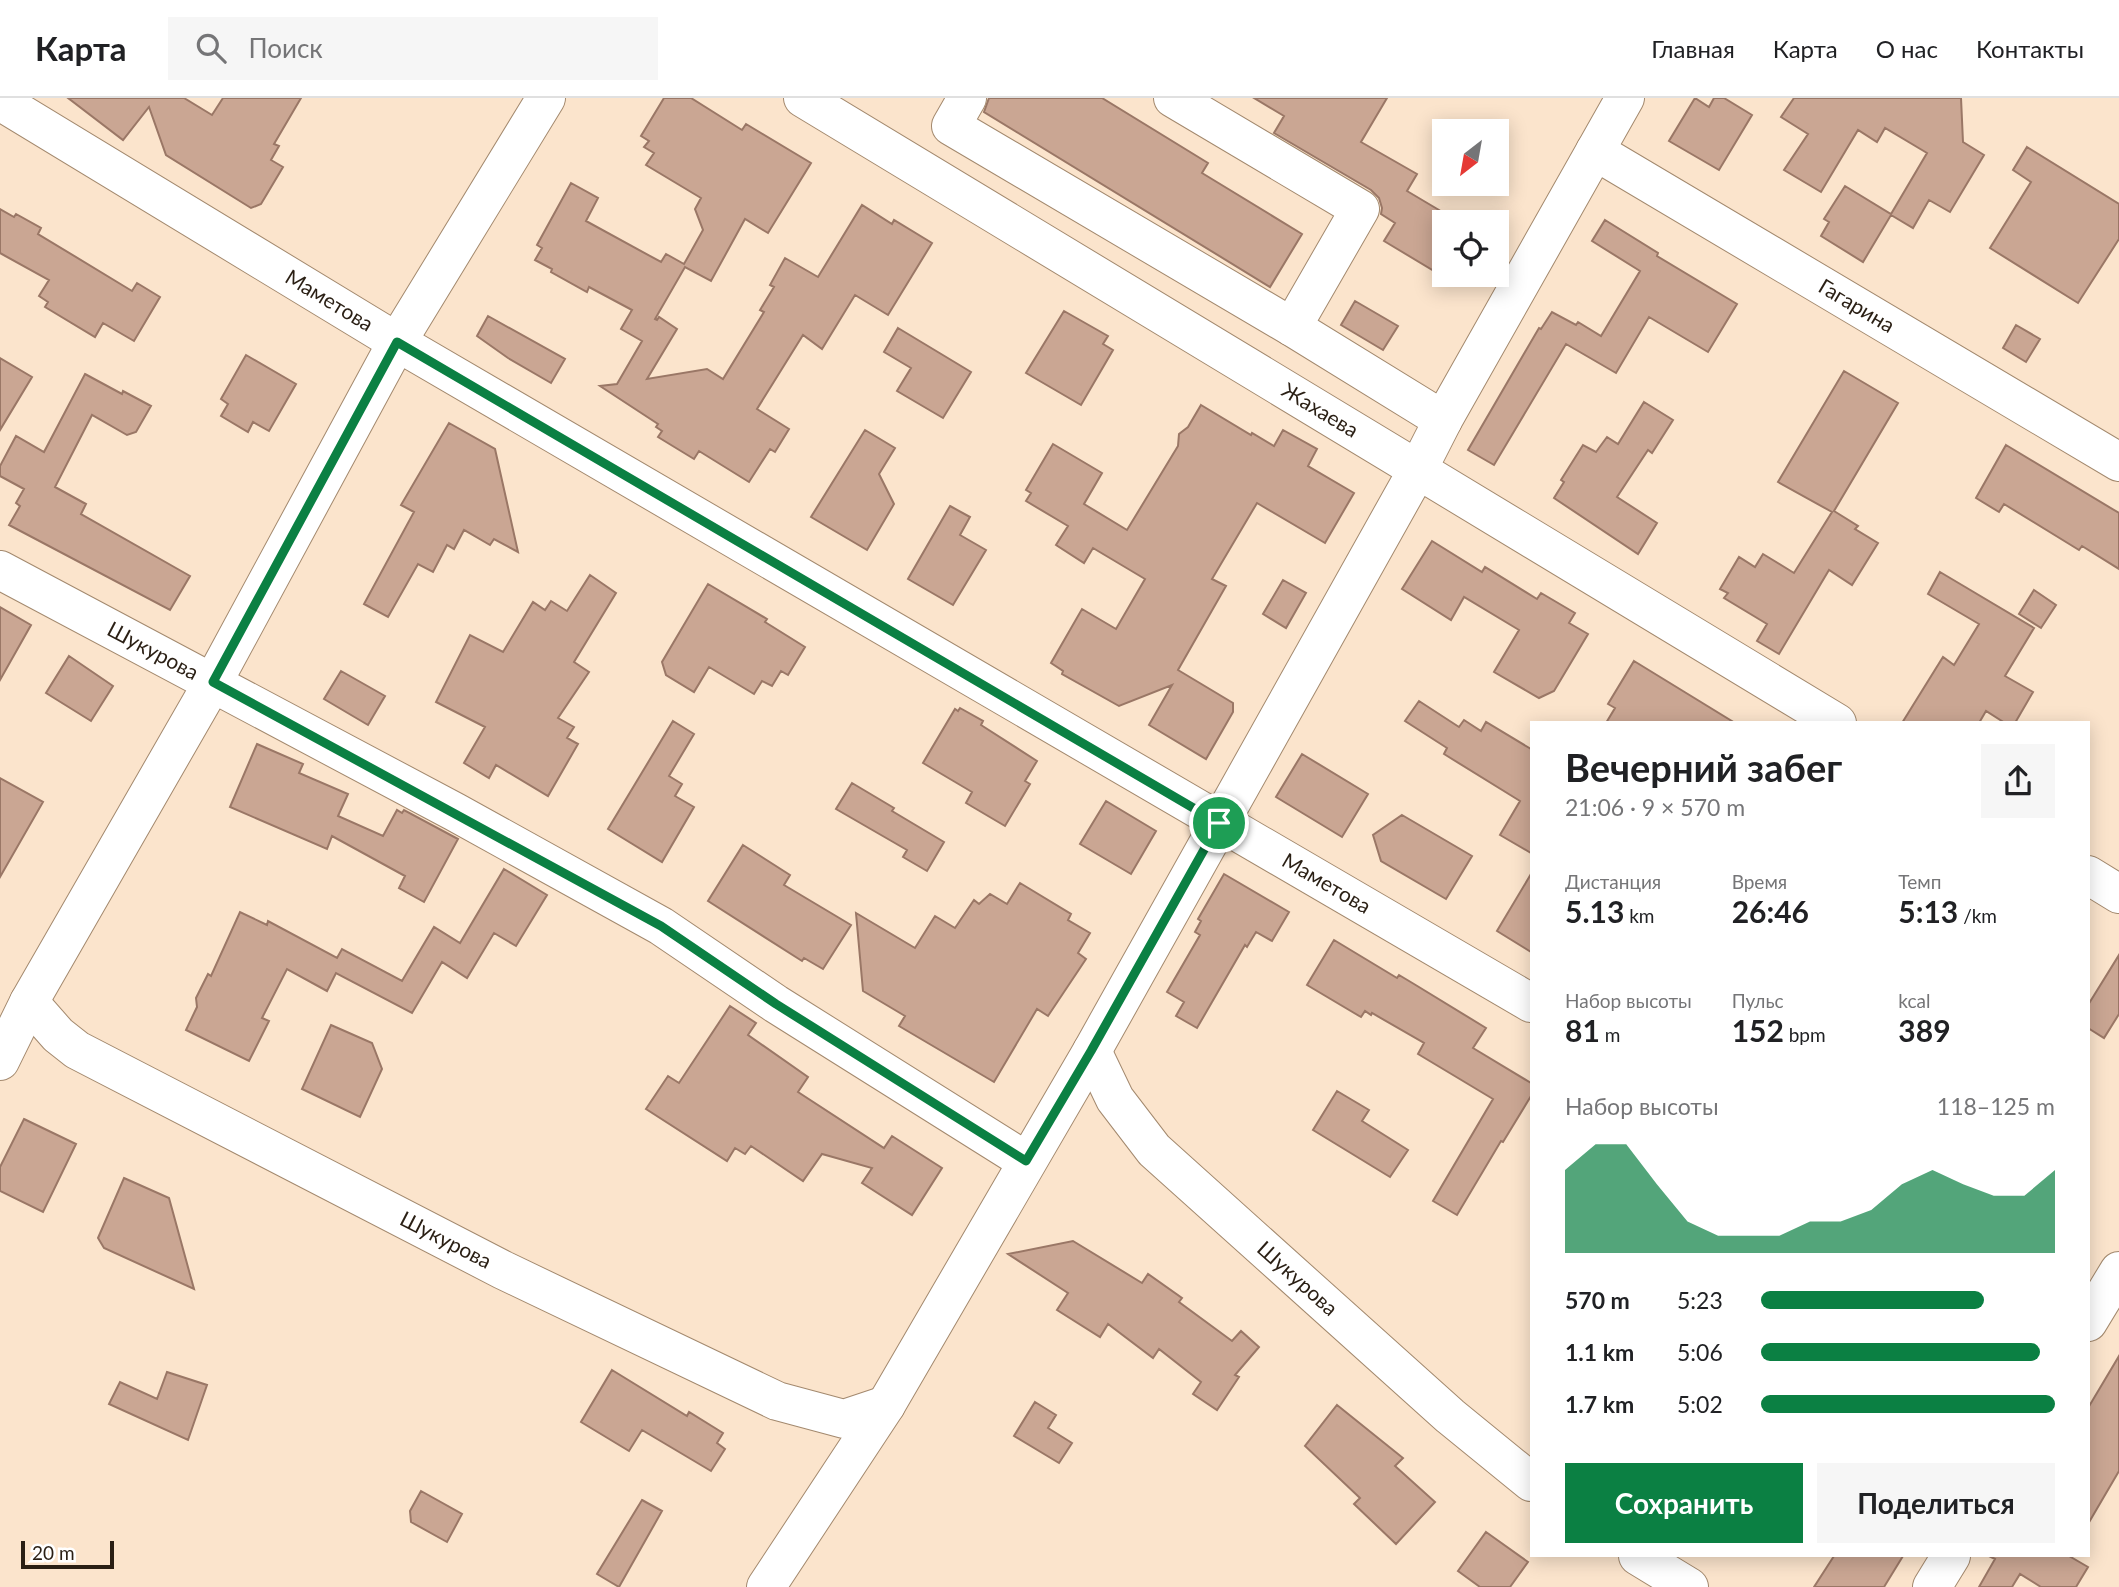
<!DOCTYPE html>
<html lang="ru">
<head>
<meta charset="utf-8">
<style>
  :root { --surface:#fff; --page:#f6f6f6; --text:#202124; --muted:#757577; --line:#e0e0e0; --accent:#0b8043 }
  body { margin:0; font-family:Lato,sans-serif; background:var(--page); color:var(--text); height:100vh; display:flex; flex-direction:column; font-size:26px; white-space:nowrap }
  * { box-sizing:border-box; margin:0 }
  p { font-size:23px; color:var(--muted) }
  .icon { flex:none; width:38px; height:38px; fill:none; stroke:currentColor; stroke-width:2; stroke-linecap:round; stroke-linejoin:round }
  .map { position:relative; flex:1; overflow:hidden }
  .panel { position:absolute; left:1530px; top:623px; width:560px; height:836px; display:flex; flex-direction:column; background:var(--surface); border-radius:0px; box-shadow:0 4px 18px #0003 }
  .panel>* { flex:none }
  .needle { width:46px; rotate:211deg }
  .buttons { position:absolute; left:1432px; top:21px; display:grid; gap:14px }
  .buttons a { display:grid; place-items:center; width:77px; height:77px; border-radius:0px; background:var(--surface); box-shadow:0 4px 18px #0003; font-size:35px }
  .scale { position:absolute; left:21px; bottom:18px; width:93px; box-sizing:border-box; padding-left:7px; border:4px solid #2a1f14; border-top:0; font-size:19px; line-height:24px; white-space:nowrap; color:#2a1f14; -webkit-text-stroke:5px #fff; paint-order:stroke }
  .pin { position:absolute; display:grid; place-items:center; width:60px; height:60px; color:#fff; margin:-30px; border:4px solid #fff; border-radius:50%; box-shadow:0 2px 7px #0007 }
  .round { display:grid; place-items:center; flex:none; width:74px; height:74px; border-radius:0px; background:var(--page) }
  .summary { display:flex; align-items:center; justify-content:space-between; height:119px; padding:0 35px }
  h1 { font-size:38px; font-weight:700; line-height:52px }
  .figures { display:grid; grid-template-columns:repeat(3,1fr); gap:10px; height:119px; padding:7px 35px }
  .figures div { display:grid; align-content:center }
  .figures b { font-size:30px; font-weight:700 }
  .figures small { font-size:19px; font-weight:400 }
  .figures p { font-size:19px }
  .chart { height:196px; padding:14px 35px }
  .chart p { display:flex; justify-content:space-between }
  .chart svg { width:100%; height:126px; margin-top:7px; fill:var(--accent); opacity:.7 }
  .primary-button { display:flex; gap:14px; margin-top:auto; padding:14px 35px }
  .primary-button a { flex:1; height:80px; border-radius:0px; background:var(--accent); color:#fff; font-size:28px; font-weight:700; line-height:80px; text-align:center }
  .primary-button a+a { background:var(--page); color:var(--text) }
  ul { padding:0 35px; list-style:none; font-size:23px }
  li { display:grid; grid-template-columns:112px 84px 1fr; align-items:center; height:52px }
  li i { height:18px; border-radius:9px; background:var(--accent) }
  header { display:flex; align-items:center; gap:42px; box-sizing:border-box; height:98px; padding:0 35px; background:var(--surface); border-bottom:2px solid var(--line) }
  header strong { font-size:33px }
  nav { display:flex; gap:38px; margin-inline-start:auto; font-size:24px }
  .search { width:490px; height:63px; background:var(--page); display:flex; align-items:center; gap:18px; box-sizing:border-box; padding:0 24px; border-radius:0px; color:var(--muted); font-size:26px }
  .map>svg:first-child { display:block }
</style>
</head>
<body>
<header>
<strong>Карта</strong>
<div class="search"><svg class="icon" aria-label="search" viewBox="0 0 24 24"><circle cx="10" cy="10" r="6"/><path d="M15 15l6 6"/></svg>Поиск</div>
<nav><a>Главная</a><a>Карта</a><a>О нас</a><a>Контакты</a></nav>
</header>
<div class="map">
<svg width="2119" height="1489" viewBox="0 0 2119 1489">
  <rect width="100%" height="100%" fill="#fbe4cc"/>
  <path fill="#caa693" stroke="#9a7766" stroke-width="2" d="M68,0h116l28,17 11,-17h78l-27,46 5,2 -8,14 12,7 -22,37 -10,4 -85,-53 -17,-48 -26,33z
    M664,0h27l51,32 4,-6 65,39 -43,70 -23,-14 -34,62 -26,-14 -30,52 2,1 2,-3 18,12 -30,50 60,-10 16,10 41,-67 -4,-2 14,-23 -4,-2 15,-27 33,19 44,-72 30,19 2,-4 38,23 -44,72 -33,-20 -33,54 -19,-14 -46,74 32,20 -14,23 -5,-3 -21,33 -50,-31 -5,8 -36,-22 4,-6 -6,-4 2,-3 -58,-38 17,-2 25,-43 -21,-12 11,-19 -43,-23 -2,5 -36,-20 1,-3 -17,-9 7,-12 -5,-3 34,-62 27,15 -12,23 75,41 5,-8 18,10 19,-34 -8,-21 6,-11 -55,-33 8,-12 -10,-6 5,-6 -8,-5z
    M989,0h113l106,65 -6,10 100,61 -32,53 -286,-175z
    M1254,0h133l-26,44 56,32 -10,17 37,22v64l-60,-36 11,-18 -14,-9 1,-6 -3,-10 -8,-8 -97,-57 10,-17z
    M1695,0l14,9 5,-9h10l28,17 -33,55 -50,-29z
    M1794,0h167l2,44 21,13 -34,57 -21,-12 -16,28 -22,-13 -28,47 -42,-26 8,-14 -5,-3 21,-33 46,28 36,-61 -42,-25 -8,14 -19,-12 -37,62 -37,-22 24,-36 -27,-17z
    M2027,49l92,57v35l-41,64 -88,-55 41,-66 -18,-12z
    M0,111l14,8 2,-3 25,14 -3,6 94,57 5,-8 23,14 -26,44 -31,-18 -8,14 -50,-30 3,-5 -9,-6 10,-16 -49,-27z
    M1605,122l53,33 -1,3 80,48 -29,48 -59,-35 -33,56 -50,-29 -72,121 -26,-15 71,-122 2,1 11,-17 24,13 2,-3 23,14 39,-65 -48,-30z
    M1355,203l43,25 -15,24 -42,-25z
    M1064,213l44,25 -5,8 10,6 -32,55 -55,-32z
    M488,218l77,43 -14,24 -43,-25 -31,-22z
    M2016,227l24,14 -14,23 -23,-14z
    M898,230l73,44 -28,46 -46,-27 14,-23 -27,-16z
    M246,257l50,29 -27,47 -16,-9 -5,10 -27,-16 7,-12 -7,-5z
    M0,260l32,19 -32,53z
    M1844,273l54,32 -64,108 24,15 -3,3 23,14 -26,42 -23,-15 -50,84 -22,-13 10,-17 -43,-26 4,-5 -8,-4 19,-32 16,10 8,-13 31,19 38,-61 -54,-30z
    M85,276l37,20 1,-3 28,15 -15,26 -9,3 -35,-20 -37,72 31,17 -5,10 109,62 -20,34 -161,-85 11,-19 -4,-3 8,-14 -24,-13v-10l16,-30 28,16z
    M1644,304l29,18 -21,33 -4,-3 -31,47 40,26 -19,31 -84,-56 10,-16 -3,-2 22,-35 13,7 11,-15 11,7z
    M1201,307l50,30 1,-2 22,13 9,-16 34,19 -9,17 46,27 -29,50 -68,-40 -45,76 14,7 -48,84 55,33v9l-27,47 -57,-34 23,-40 -53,21 -57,-32 1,-3 -12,-8 31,-54 34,20 29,-50 -52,-31 -9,15 -28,-18 12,-19 -42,-25 5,-8 -5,-3 27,-46 49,29 -18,31 43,26 51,-84 1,-12 9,-7z
    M449,325l46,26 23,103 -24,-13 -4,6 -26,-15 -10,19 -7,-4 -14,27 -15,-8 -30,53 -24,-13 50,-92 -13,-7z
    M865,332l30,18 -16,26 15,30 -27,46 -56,-33z
    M2006,347l113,68v56l-37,-23 -3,4 -75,-46 -5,8 -23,-14z
    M950,408l20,11 -10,18 26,15 -33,55 -45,-26z
    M1432,443l50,31 3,-5 52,32 4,-6 34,20 -6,10 19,11 -34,57 -15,7 -45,-26 25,-42 -55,-33 -13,23 -49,-31z
    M1940,474l94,56 -29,48 28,16 -18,31h-10l-19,-12 -7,12h-77l41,-66 11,8 25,-41 -51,-30z
    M590,477l26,18 -42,69 15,10 -31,46 16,9 -7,11 11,6 -30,52 -52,-31 -7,13 -25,-15 21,-36 -49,-25 34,-67 33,17 30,-50 12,8 6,-9 16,10z
    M1283,482l23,13 -20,35 -23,-14z
    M708,486l59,35 -2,3 40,25 -17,28 -7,-4 -9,15 -10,-5 -8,13 -45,-27 -15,25 -28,-17 -4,-13z
    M2034,492l22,15 -15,23 -22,-14z
    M0,509l31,18 -31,55z
    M69,558l44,30 -22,35 -45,-28z
    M1634,563l101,62h-129l9,-15 -7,-4z
    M341,573l44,25 -17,29 -44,-26z
    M1419,603l40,26 5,-7 17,11 5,-9 45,27v104l-31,-18 20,-34 -76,-47 3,-6 -42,-27z
    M960,610l23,13 -2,4 56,36 -12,20 5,3 -25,42 -39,-23 6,-11 -49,-29 32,-54 3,2z
    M673,623l21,13 -25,42 13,8 -7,12 19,11 -32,55 -54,-33z
    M257,646l46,20 -4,9 49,21 -10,22 45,20 14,-26 5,3 2,-3 54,29 -34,63 -25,-14 6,-12 -73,-40 -5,13 -97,-42z
    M1302,656l66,40 -26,43 -66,-40z
    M0,680l43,24 -43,75z
    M852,685l42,25 -2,3 52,31 -17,29 -24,-14 4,-7 -71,-41z
    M1106,703l50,30 -25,43 -51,-30z
    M1402,717l70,41 -26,43 -65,-38 -8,-26z
    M743,747l47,30 -6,10 67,40 -28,44 -19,-11 -2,3 -94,-60z
    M504,771l43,26 -31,51 -22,-13 -27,45 -25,-16 -30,51 -76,-40 -9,18 -40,-22 -25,49 7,3 -20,40 -63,-31 11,-23 -1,-9 12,-24 3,2 29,-64 27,13 1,-4 69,37 5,-9 60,32 32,-54 26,16z
    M1224,776l65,38 -17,29 -16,-9 -9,15 -2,-2 -48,83 -21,-12 8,-14 -17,-10 33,-57 -5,-3 6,-11 -3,-2z
    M1531,776v78l-34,-21z
    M1020,785l51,31 -3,6 22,13 -12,20 8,6 -38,57 -11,-7 -43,73 -95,-56 6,-10 -42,-25 -7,-78 59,35 20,-32 20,12 19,-28 5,4 11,-10 17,10z
    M1334,842l63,38 2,-3 15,9 72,44 -13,20 58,35v13l-28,46 -2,-1 -44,74 -24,-14 60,-102 -75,-45 6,-11 -52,-30 -1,2 -6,-4 -4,6 -54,-32z
    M2119,857v59l-15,24 -16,-10v-23z
    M730,908l26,17 -8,12 60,42 -10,15 86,56 8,-12 50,32 -30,47 -50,-32 10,-15 -50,-14 -19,27 -52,-35 -6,8 -10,-6 -8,13 -81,-52 22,-33 11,7z
    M331,927l41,18 10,26 -22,48 -58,-28z
    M1337,993l32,19 -7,11 46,29 -18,27 -77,-47z
    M24,1021l52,25 -33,68 -43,-21v-24z
    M124,1080l45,20 25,91 -90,-41 -6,-10z
    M1073,1143l69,42 6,-9 34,24 -3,4 53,39 9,-10 18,16 -24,28 4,2 -22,33 -24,-16 8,-12 -42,-33 -6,9 -45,-34 -8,13 -43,-27 11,-17 -60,-39z
    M2119,1258v115l-31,53v-116z
    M612,1272l75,46 2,-4 34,21 -6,10 8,6 -14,22 -69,-41 -13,21 -48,-29z
    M167,1274l40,13 -19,55 -79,-36 11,-22 37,17z
    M1035,1304l21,13 -8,13 24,15 -13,20 -45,-27z
    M1337,1307l66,53 -8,8 40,36 -39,42 -42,-40 6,-6 -55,-52z
    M421,1393l41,23 -15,28 -36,-20 -1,-11z
    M642,1402l20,11 -43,76 -22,-13z
    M1486,1434l42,30 -18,25h-30l-22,-16z
    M1834,1458h69l-19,31h-70z
    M1989,1458h80l19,11 -12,20h-35l-21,-13 -8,13h-33l16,-28z"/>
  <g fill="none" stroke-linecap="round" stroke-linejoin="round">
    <g stroke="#a3896e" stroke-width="40">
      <g id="minor">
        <path id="s1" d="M803,0l1034,625"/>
        <path d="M967,0l-16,28 341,201 151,93"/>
        <path d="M1173,0l187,111 -68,118"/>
        <path id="s2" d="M0,3l397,241 1134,661"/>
        <path id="s3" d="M1595,53l524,311"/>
        <path id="s4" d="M0,472l455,242 206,114 115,78 250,157"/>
        <path d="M2088,777l31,19"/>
        <path id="s5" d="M29,904l29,33 19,15 426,220 274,131 67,18 42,-14"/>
        <path id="s6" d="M1092,953l23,48 39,51 296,266 81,66"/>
        <path d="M0,963l29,-59 184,-320 184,-340 149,-244"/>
        <path d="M2088,1224l31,-51"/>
        <path d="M1638,1458l51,31"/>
        <path d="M766,1489l120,-182 206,-354 326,-582 25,-49 182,-322"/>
        <path d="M1932,1489l19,-31"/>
      </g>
    </g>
    <use href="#minor" stroke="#fff" stroke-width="38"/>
  </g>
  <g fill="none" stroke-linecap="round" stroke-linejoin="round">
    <g stroke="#fff" stroke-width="14">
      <path id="route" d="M397,244l822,481 -128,228 -65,110 -250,-157 -115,-78 -448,-244z"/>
    </g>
    <use href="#route" stroke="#0b8043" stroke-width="9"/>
  </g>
  <g text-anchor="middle" stroke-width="5" stroke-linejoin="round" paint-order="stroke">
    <g font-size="21" fill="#2a1f14" stroke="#fff">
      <text dy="7" stroke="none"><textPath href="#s2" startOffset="385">Маметова</textPath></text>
      <text dy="7" stroke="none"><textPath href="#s3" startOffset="304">Гагарина</textPath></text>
      <text dy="7" stroke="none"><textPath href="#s1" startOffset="604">Жахаева</textPath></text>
      <text dy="7" stroke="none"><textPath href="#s4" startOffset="173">Шукурова</textPath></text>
      <text dy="7" stroke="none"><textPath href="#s2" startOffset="1540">Маметова</textPath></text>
      <text dy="7" stroke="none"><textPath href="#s5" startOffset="483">Шукурова</textPath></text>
      <text dy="7" stroke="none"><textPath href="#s6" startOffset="310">Шукурова</textPath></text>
    </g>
  </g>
</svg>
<div class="buttons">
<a><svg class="needle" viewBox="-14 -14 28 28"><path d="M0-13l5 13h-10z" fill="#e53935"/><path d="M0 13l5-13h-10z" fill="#757577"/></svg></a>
<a><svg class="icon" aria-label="locate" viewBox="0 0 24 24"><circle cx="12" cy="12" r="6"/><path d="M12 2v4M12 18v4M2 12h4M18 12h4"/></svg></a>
</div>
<div class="scale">20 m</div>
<div class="pin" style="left:1219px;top:725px;background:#1e9e55"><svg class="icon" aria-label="arrive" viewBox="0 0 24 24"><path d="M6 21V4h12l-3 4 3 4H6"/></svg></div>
<section class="panel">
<div class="summary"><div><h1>Вечерний забег</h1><p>21:06 · 9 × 570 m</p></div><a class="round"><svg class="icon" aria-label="share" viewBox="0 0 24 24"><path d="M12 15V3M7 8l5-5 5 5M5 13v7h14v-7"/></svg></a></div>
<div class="figures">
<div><p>Дистанция</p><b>5.13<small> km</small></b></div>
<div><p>Время</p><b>26:46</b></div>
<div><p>Темп</p><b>5:13<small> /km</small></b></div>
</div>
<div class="figures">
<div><p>Набор высоты</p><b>81<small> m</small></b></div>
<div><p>Пульс</p><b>152<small> bpm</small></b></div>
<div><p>kcal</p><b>389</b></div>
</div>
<div class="chart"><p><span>Набор высоты</span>118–125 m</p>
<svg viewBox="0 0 160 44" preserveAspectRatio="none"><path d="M0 44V15L10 6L20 6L30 20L40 33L50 38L60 38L70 38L80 33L90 33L100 29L110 20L120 15L130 20L140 24L150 24L160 15V44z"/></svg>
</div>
<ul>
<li><b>570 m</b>5:23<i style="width:76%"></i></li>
<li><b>1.1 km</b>5:06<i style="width:95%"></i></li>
<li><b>1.7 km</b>5:02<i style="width:100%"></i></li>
</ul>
<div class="primary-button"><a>Сохранить</a><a>Поделиться</a></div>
</section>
</div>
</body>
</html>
